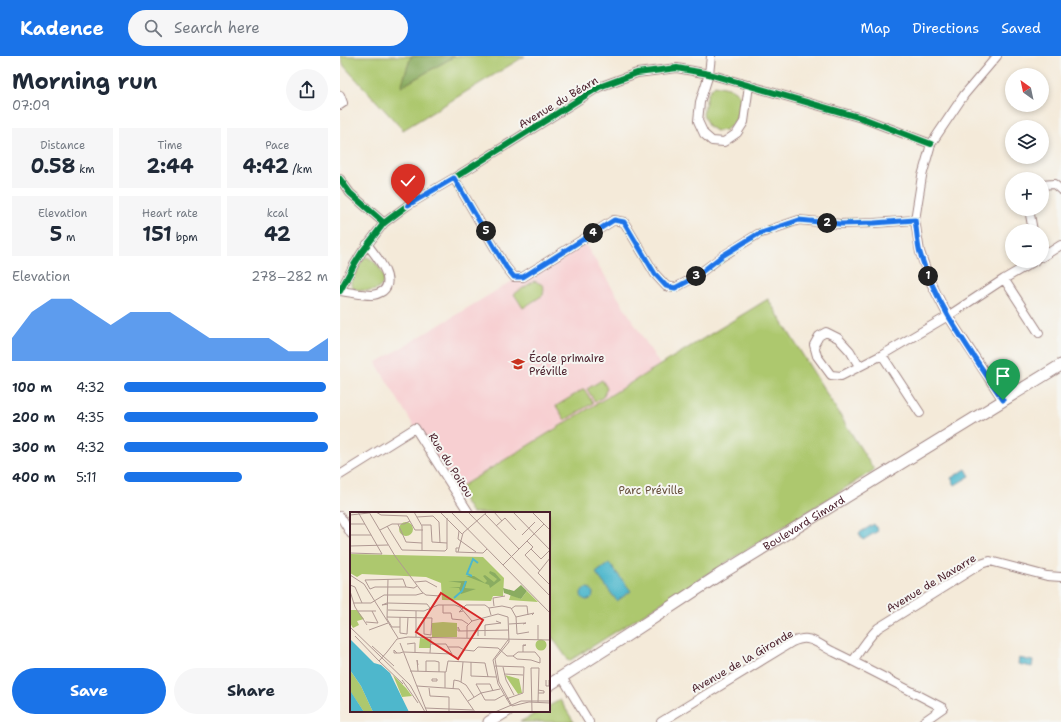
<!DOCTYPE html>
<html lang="en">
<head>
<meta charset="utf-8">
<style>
  :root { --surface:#fff; --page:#f6f6f7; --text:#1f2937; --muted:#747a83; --accent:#1a73e8 }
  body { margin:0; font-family:"Shantell Sans",sans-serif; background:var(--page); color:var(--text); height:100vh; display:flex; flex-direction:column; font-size:15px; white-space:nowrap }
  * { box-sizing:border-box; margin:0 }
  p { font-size:13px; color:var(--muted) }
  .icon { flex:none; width:22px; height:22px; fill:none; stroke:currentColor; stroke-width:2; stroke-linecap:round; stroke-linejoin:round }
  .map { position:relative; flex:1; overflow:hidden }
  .side { display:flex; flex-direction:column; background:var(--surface); width:340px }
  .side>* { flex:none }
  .needle { width:26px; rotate:327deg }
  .controls { position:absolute; left:665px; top:12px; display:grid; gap:8px }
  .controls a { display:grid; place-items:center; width:44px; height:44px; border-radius:50%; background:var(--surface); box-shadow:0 2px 6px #0003; font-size:20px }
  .pin { position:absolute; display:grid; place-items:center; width:34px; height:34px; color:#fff; margin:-41px -17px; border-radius:50% 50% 50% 0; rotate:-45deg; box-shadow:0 0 4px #0007 }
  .pin .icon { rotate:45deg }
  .km { position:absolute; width:20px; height:20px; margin:-10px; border-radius:50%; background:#222; color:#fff; font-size:11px; line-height:20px; text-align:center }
  .round { display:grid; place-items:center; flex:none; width:42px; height:42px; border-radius:21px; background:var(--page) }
  .head { display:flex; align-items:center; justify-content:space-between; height:68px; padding:0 12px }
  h1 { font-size:22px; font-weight:700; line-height:30px }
  .metrics { display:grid; grid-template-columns:repeat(3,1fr); gap:6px; height:68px; padding:4px 12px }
  .metrics div { display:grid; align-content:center; border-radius:0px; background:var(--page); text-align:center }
  .metrics b { font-size:20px; font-weight:700 }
  .metrics small { font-size:11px; font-weight:400 }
  .metrics p { font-size:11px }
  .chart { height:112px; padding:8px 12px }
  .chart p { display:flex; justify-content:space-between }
  .chart svg { width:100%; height:72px; margin-top:4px; fill:var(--accent); opacity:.7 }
  .action { display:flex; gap:8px; margin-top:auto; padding:8px 12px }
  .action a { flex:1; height:46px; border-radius:24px; background:var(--accent); color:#fff; font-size:16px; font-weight:700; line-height:46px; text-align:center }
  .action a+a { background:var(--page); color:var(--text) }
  ul { padding:0 12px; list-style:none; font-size:13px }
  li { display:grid; grid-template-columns:64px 48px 1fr; align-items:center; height:30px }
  li i { height:10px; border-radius:5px; background:var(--accent) }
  header { display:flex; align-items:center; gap:24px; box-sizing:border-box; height:56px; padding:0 20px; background:var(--accent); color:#fff }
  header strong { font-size:19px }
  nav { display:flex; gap:22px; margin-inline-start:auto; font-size:14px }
  .search { width:280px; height:36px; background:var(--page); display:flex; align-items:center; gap:10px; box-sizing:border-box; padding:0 14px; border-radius:22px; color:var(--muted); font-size:15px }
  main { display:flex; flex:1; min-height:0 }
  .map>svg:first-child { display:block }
</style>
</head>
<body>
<header>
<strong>Kadence</strong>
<div class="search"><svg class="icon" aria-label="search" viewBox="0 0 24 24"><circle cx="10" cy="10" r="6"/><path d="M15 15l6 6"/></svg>Search here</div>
<nav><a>Map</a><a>Directions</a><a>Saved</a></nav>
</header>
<main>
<section class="side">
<div class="head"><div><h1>Morning run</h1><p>07:09</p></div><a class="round"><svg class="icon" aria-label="share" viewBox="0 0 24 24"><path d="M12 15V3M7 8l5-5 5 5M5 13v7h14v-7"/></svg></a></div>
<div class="metrics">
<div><p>Distance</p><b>0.58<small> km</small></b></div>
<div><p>Time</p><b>2:44</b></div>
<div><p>Pace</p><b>4:42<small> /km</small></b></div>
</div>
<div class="metrics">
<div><p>Elevation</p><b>5<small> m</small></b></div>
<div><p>Heart rate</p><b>151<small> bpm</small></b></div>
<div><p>kcal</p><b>42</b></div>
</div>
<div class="chart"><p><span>Elevation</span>278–282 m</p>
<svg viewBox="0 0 160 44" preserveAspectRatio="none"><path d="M0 44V30L10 14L20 6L30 6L40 14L50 22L60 14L70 14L80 14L90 22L100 30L110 30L120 30L130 30L140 38L150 38L160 30V44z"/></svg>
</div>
<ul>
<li><b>100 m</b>4:32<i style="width:99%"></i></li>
<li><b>200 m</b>4:35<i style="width:95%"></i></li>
<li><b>300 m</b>4:32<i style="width:100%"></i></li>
<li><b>400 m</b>5:11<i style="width:58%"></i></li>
</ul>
<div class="action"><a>Save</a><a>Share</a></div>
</section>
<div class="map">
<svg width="721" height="666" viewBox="0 0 721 666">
  <rect width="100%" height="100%" fill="#f6f6f2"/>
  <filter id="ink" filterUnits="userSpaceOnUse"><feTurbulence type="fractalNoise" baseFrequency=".025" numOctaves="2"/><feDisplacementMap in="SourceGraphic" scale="8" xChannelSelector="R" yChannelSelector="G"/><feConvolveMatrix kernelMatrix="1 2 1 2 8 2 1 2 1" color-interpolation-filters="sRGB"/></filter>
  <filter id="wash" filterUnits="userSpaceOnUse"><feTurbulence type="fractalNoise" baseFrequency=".012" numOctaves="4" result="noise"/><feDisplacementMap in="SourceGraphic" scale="16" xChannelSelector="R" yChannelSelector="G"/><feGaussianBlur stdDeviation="0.9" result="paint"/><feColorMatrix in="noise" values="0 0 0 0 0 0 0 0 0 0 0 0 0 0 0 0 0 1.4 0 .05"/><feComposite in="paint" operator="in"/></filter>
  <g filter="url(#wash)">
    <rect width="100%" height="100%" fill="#f4ead9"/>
    <path fill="#f7cfd1" d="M242,183l78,126 -203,124 -42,-61 -39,-65z"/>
    <path fill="#adc86e" stroke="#7c744c" d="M0,0h185l-122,74 -59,-64z
      M375,29c11,3 20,2 26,13l-4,21 -5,6 -7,5 -9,1 -8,-5 -5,-12 5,-21 4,-5z
      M27,201c10,4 24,22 12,31 -6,5 -18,2 -25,1l-3,-4v-4l13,-23z
      M194,225c10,4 11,4 9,14l-20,13 -9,-14z
      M428,243l106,171 -305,191 -20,-28v-120h-77l-15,-24z
      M262,324l5,8 -4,9 -8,5 -8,-13z
      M244,333l9,14 -28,17 -9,-14z
      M220,644l14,22h-54l20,-11h9v-5z"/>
    <path fill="#8aac61" stroke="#6a6646" d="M71,0h44l-54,31z"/>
    <path fill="#4eb7cc" stroke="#4c6b7c" d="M626,413l4,7 -15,9 -4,-7z
      M534,468l4,7 -15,9 -4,-7z
      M269,507l22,28 -14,10 -21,-28z
      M241 538a6 6 0 1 1 12 0a6 6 0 1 1-12 0Z
      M679,602l14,3 -1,6 -14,-3z"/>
  </g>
  <g filter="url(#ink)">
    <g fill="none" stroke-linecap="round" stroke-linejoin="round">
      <g stroke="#9f8482" stroke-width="10">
        <path id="minor" d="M371,0l-2,18 -9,28 -2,19 6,13 8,7 12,1 13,-9 7,-11 5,-37
          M657,0l-33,39 -33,49 -9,32 -7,44 5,32 10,29 18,35 55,84
          M0,39l3,8 -3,2
          M114,122l52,89 8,10h9l91,-57 10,2 31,52 11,12 9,2 18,-10 30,-22 35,-22 41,-14 41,4 35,-1 40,-3
          M0,123l10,14 34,30
          M702,129l12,-1 7,6
          M689,153l4,22
          M702,191l4,7
          M702,201l19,-12
          M664,223l35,54
          M0,235l14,-26 8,-13 22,-29 24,-18 46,-27 145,-91 38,-14 40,-5 32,6 156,45 66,25
          M0,235c10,1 21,4 31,4 5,0 9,-2 12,-4 14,-12 -8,-36 -16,-47
          M542,299l38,58
          M519,310l-9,-15 -12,-13 -12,-6 -7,4 -5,9 3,11 14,19 10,1 41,-21 66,-39 56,-37 31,-18
          M0,419l75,-47 54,85
          M0,460l11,18
          M513,605c8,-12 15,-23 25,-33l103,-64 9,-3 57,15 14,1
          M222,621l27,45
          M321,666l131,-80c5,-2 10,-4 15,-3 9,1 18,9 27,13 37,18 73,37 109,56l-20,14"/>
      </g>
      <g stroke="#9f8482" stroke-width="13">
        <g id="secondary">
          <path id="s1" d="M209,629l77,-49 93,-61 342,-210"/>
          <path d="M149,666l18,-11"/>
        </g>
      </g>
      <use href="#minor" stroke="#fff" stroke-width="8"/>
      <use href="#secondary" stroke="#fff" stroke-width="11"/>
      <g stroke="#f6f6f2" stroke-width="8">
        <path id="cycleway" d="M114,122l52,89 8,10h9l91,-57 10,2 31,52 11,12 9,2 18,-10 30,-22 35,-22 41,-14 41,4 35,-1 40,-3
          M0,123l10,14 34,30
          M0,235l14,-26 8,-13 22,-29 24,-18 46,-27 145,-91 38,-14 40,-5 32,6 156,45 66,25"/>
      </g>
      <use href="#cycleway" stroke="#00873e" stroke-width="6"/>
    </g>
  </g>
  <g fill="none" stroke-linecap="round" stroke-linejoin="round" filter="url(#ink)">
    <g stroke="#fff" stroke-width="8">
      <path id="route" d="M68,149l46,-27 52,89 8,10h9l91,-57 10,2 31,52 11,12 9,2 19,-10 28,-22 36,-22 41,-14 41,4 34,-1 41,-3c2,11 2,23 5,33 16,53 53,101 83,147"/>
    </g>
    <use href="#route" stroke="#1a73e8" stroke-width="5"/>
  </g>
  <defs>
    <g id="school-bare" transform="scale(1.08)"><path d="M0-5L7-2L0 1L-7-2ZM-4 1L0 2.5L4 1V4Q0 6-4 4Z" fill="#c8321e" stroke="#f6f6f2" stroke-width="2.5" paint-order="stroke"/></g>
  </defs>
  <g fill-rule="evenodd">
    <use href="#school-bare" x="178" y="308"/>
  </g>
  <g text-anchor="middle" stroke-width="4" stroke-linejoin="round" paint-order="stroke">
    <g font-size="11" fill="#4a1f2b" stroke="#f6f6f2">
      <text transform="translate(218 46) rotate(-31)" y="4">Avenue du Béarn</text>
      <text transform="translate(111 409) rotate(58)" y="4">Rue du Poitou</text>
      <text dy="4" stroke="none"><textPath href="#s1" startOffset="302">Boulevard Simard</textPath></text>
      <text transform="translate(591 527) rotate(-31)" y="4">Avenue de Navarre</text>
      <text transform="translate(402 605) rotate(-30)" y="4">Avenue de la Gironde</text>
    </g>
    <g font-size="11" fill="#4a1f2b" stroke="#f6f6f2" text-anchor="start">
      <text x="189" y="306">École primaire<tspan x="189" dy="13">Préville</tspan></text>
    </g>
    <g font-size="11" fill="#68523f" stroke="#f6f6f2">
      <text x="311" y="438">Parc Préville</text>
    </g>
  </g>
  <g transform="translate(10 456)">
    <rect width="200" height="200" fill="#f4ead9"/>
    <path d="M49 17a7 7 0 1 1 14 0a7 7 0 1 1-14 0ZM0,42l133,3 21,21 -1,18h-10l-2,5 -49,-1 -1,-17 -15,-6 -64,-3 -5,3 -7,-4zM177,79l11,11 -29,-2 2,-6 10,5zM0,98h7l7,9 -7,2 2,4 -6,3 -3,-5zM93,110l14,1v14h-25v-14zM70,126l10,1v9h-11zM185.5 133a5.5 5.5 0 1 1 11 0a5.5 5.5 0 1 1-11 0ZM0,158l11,16 12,26h-9l-14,-21zM43,163l13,13 6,8 -10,1zM155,163l14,4 3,14 -4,1z" fill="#adc86e"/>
    <path d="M140,59l5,2 6,7 -11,8 -1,-3 -23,-9h8l11,7 2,-2 -4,-5 2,-1 9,7 3,-3 -8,-6zM98,69h19l-2,7 11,1 -15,5 -2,-6 -10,-1h11l1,-4zM171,73l6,6 -6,8 -17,-6 -1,-5 11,3z" fill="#8aac61"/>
    <path d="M0,127l24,24 7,2 9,8 19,39h-36l-12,-26 -11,-16zM0,179l1,1 13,20h-14z" fill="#4eb7cc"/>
    <path fill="none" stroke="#4eb7cc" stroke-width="2" d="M122,64l-5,-2 6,-15 5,4M104,86l8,-7 4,-10"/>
    <path fill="none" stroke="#b09993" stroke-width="1" d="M19,0l26,44 27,36 4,3 14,1M26,0l5,3 26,1 8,14h8M64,0l8,14v25M90,0l22,22M101,0l99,101M118,0l82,84M144,0l8,9M163,0l37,38M182,0l18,18M135,2l34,35M0,3l19,-2M67,5l16,-1 6,6 1,21M0,12h15M48,12l8,18 16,1M72,13h9l1,17 15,1M37,14l15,24 43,1 2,-2v-31M146,14l9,-8 11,12M30,18l12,-6h12l6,-3M109,19l-1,8 18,13M0,23h21M172,23l13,-13M177,29l6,6 -8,8 15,16M0,34l38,-1M109,36h-3v4l27,1 4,-4M181,37l10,10 9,-9M108,40l5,-19 24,-21M0,41l32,1 -24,-42M200,46l-12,15 12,12M153,53l41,-41M0,63l14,9 34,54M38,67l-1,40 5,8h8M65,70l11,-1 11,6M0,73l5,2 7,16M56,75l-3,-8 -38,1 5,9 5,-2h31l8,1 3,-2M0,79l5,16 12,18M3,91h18l13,-8h32l7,-2M38,92l-6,1 5,-2 40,1 3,4M93,93v8h8l1,6 10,1 6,4M144,94l-1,-8 12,-2M139,96l13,-2 9,2 5,9 1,17 12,-2M161,97l4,-3h12l1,9M38,98l36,1 14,-6h17l5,2 12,14M8,99h18M113,99l-4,1 7,-7h19l4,3 2,7M37,105l45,1 -1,17 -7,-1v-16M50,105v16l7,1 1,-17M166,105l18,-4 -2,2M16,110l12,1 -6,-12M159,112l17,-1 -3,1M0,115l60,58 15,27M19,118l19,-7M110,119l-2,-4v4h3l48,-1M125,119l3,-4v9M5,124l24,25M135,124v-11l16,-2 -5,-2M66,125v-26M117,126v-12l5,-5 26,-7 10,3 1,25 -14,17 4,23 13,24M158,128l-15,20 5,24 13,22M188,128v-15M50,131l27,69M57,132l8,-1v10M22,134l22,20M98,135h11l5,3 10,1 4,-4 20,1 9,8h6l5,-4h17l5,6v5l-9,-3 -14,-1 -4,-3M37,140l10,-13 11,-2 142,3M37,140l-8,9 24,23M54,140l48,2 -6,-10h-15M173,140v-7h3l-3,1M47,141l-3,-3v3h6l3,-1M80,141l1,-16M121,150v14l25,1M145,154l29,1 -1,26 -17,6M153,155l3,13 8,15M60,159l36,1 2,-11 37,2 3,14M68,159l-1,-11 1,5M76,160v-11h9l4,1v10M95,160v16M154,162l19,1M82,167h5v2h-5zM52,168l16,23M196,168v6h3v-6M111,170l2,-20M67,174l42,3 16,23M79,176l1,8 19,1v15M103,177l1,-9 5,1 7,4 8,12M188,178l6,1v2h-6M143,179l-3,-7h-14l9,16h10l9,-5M118,189l13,-8 19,-4M162,194l17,-4 21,1M75,196l48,2M145,200l26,-11h29M182,200l-1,-44h8l-1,34"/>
    <path fill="#d62828" fill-opacity="0.15" stroke="#d62828" stroke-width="2" d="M91,81l42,27 -25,39 -42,-27z"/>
    <rect width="200" height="200" fill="none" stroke="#4a1f2b" stroke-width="2"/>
  </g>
</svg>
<div class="controls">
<a><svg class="needle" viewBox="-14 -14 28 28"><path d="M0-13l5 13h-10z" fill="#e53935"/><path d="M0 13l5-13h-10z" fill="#747a83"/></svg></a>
<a><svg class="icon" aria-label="layers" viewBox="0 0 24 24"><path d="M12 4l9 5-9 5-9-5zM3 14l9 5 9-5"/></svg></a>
<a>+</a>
<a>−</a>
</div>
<div class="pin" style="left:663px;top:344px;background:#1e9e55"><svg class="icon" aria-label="arrive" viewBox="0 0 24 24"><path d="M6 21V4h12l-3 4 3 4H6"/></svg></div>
<div class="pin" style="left:68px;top:149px;background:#d93025"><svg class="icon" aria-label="check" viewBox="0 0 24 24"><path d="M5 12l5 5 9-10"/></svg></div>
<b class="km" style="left:588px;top:220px">1</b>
<b class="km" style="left:487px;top:167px">2</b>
<b class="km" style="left:356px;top:220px">3</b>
<b class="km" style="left:253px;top:177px">4</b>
<b class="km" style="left:146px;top:175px">5</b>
</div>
</main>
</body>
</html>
